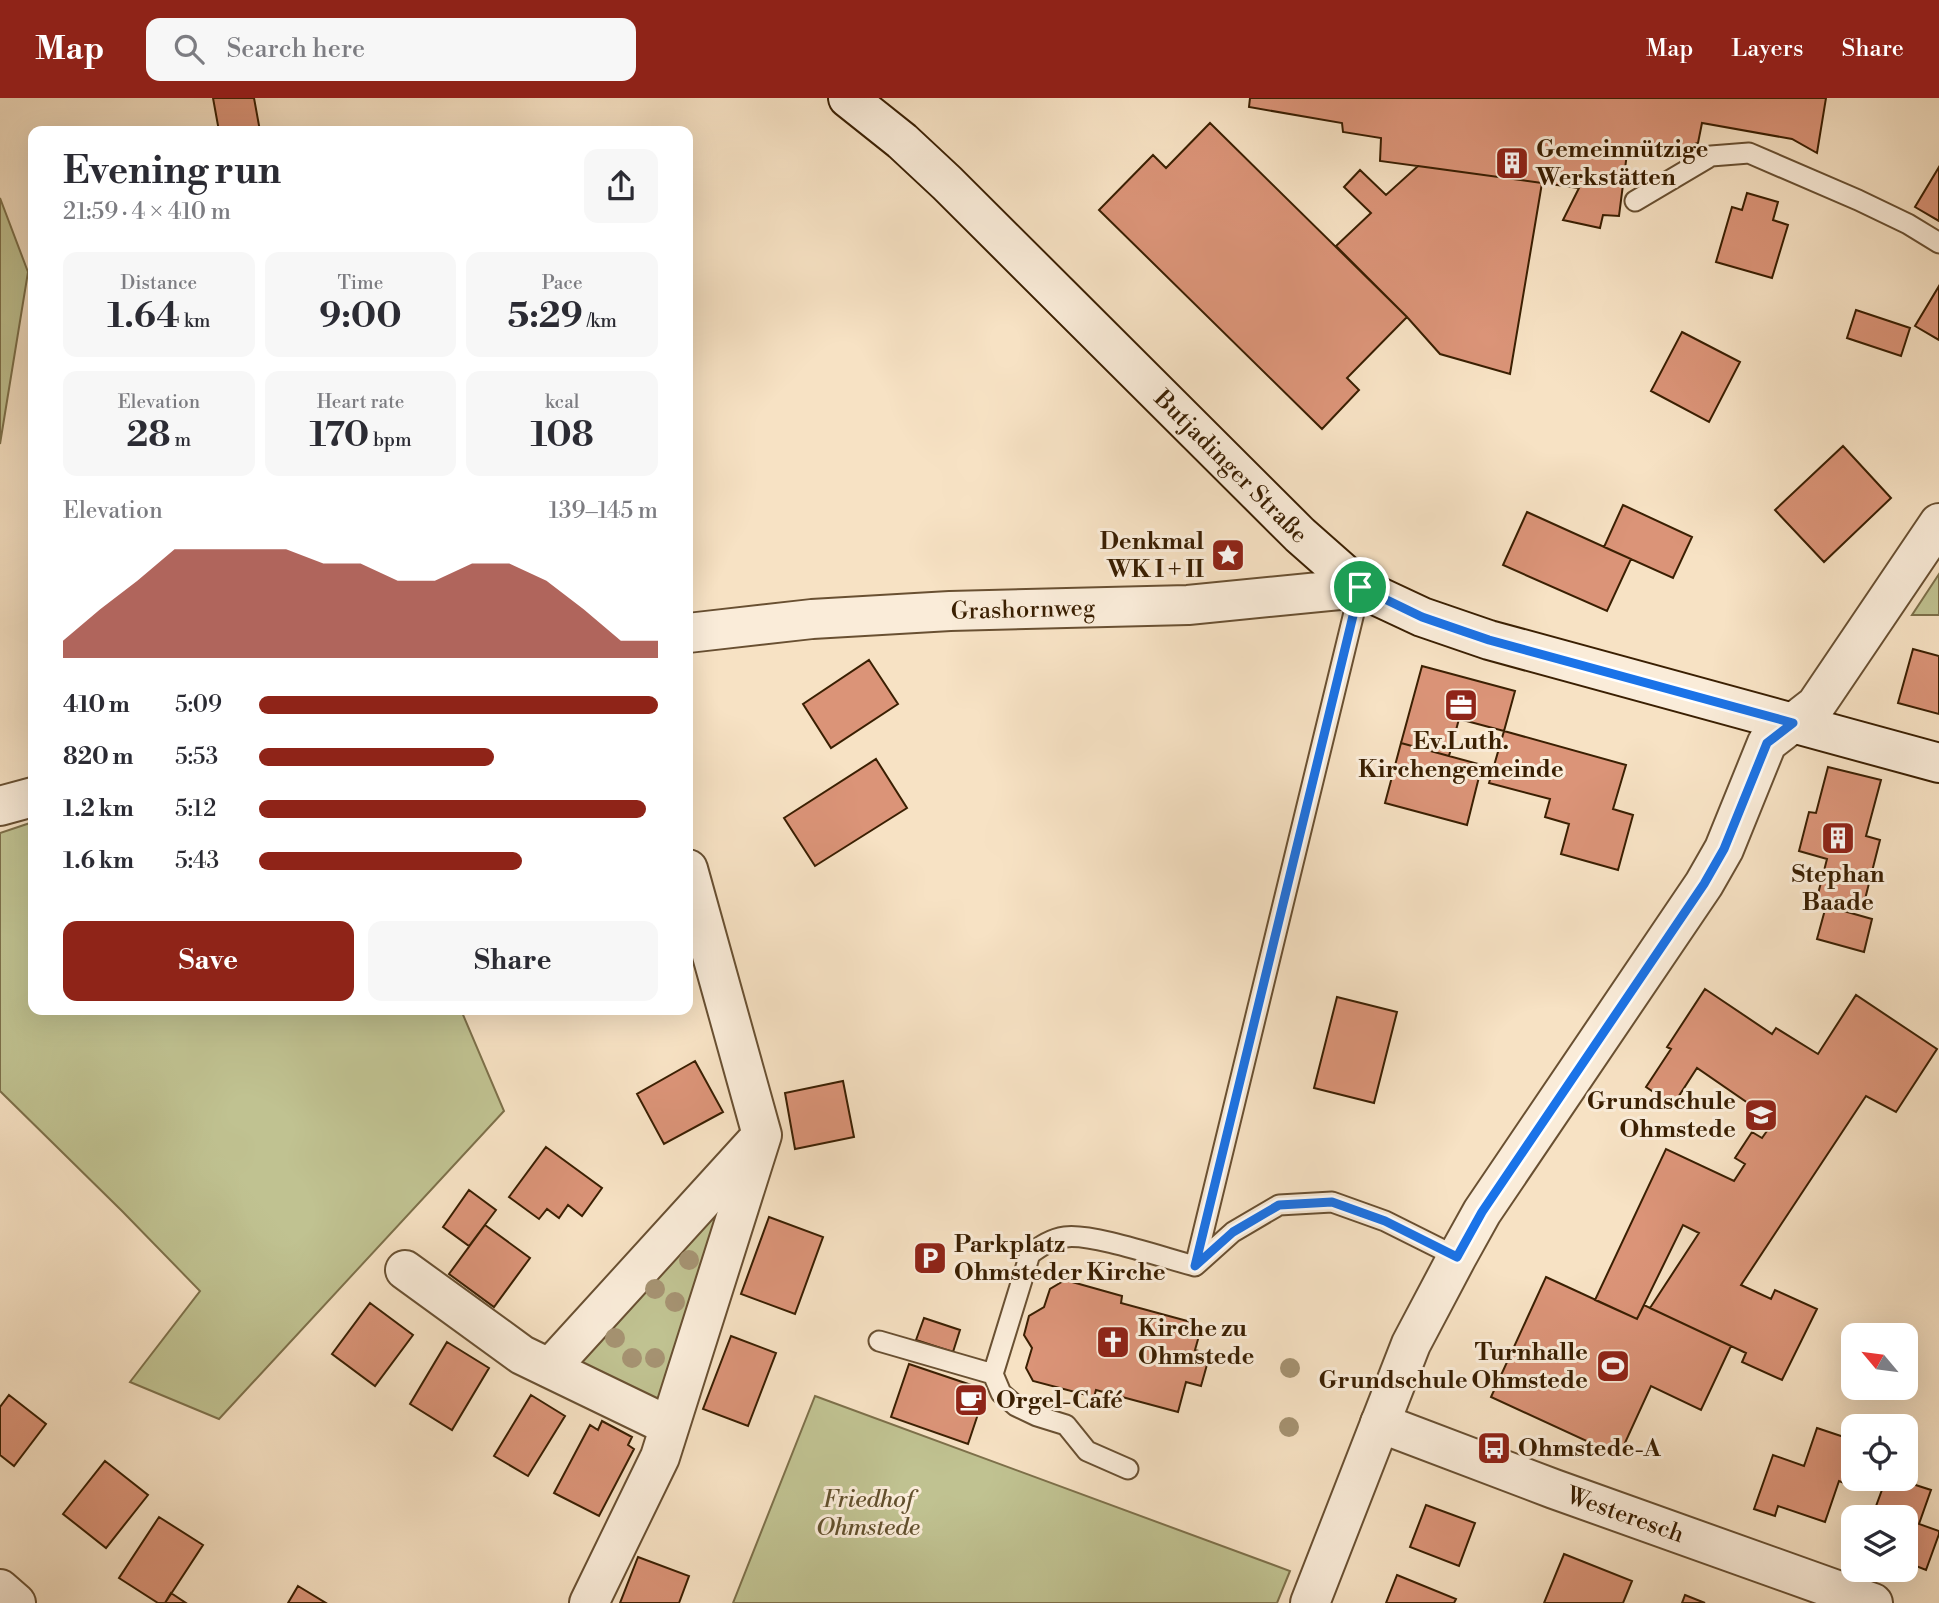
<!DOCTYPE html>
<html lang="en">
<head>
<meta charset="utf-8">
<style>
  :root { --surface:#fff; --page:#f7f7f7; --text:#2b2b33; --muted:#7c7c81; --accent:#8f2418 }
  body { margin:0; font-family:"Libre Bodoni",serif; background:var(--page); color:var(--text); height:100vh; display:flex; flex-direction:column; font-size:26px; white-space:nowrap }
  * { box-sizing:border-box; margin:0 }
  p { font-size:23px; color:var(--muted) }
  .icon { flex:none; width:38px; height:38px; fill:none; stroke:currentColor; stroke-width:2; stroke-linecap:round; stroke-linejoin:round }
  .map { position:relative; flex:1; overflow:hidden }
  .sheet { position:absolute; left:28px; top:28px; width:665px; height:889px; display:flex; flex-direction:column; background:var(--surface); border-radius:14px; box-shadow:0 7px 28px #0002 }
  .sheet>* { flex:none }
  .needle { width:46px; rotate:299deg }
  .fabs { position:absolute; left:1841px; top:1225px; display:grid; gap:14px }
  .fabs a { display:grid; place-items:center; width:77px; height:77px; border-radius:14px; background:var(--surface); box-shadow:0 7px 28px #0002; font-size:35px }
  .pin { position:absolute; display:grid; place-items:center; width:60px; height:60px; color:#fff; margin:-30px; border:4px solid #fff; border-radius:50%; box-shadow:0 2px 7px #0007 }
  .round { display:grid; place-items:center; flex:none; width:74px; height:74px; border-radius:14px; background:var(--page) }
  .overview { display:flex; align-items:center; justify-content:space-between; height:119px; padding:0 35px }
  h1 { font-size:38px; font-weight:700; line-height:52px }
  .figures { display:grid; grid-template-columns:repeat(3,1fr); gap:10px; height:119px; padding:7px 35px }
  .figures div { display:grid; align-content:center; border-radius:14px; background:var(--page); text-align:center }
  .figures b { font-size:35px; font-weight:700 }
  .figures small { font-size:19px; font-weight:400 }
  .figures p { font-size:19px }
  .chart { height:196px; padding:14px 35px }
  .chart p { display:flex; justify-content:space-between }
  .chart svg { width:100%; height:126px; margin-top:7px; fill:var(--accent); opacity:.7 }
  .button { display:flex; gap:14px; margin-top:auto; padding:14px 35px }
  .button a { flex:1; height:80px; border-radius:14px; background:var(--accent); color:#fff; font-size:28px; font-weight:700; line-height:80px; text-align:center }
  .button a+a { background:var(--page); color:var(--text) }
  ul { padding:0 35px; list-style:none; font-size:23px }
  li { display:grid; grid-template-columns:112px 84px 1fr; align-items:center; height:52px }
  li i { height:18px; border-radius:9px; background:var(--accent) }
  header { display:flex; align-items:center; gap:42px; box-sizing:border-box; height:98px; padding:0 35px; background:var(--accent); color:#fff }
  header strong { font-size:33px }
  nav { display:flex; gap:38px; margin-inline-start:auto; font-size:24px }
  .search { width:490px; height:63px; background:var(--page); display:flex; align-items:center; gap:18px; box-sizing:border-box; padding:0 24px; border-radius:14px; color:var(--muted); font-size:26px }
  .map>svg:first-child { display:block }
</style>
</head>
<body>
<header>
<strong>Map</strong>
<div class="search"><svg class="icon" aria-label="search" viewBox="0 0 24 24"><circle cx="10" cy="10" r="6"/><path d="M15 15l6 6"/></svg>Search here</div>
<nav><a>Map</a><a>Layers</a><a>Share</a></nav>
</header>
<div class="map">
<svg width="1939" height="1505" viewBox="0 0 1939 1505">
  <rect width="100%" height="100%" fill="#f7e2c4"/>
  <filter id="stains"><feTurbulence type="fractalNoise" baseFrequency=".00286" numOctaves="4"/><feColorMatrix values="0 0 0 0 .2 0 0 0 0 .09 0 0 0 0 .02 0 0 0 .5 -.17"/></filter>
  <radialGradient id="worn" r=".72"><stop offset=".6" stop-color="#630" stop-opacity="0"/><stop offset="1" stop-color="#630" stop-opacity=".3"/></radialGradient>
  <path fill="#c0c291" stroke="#7d704a" stroke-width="2" d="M0,100l28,74 -28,172z
    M1939,476v41h-27z
    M33,724v188h428l43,101 -285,308 -89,-37 70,-91 -78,-80 -122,-120v-258z
    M732,1088l-69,220 -90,-43z
    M815,1298l475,175 -13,32h-544z"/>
  <path fill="#db9478" stroke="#3a1f02" stroke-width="2" d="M213,0h41l6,33h-41z
    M1250,0h576l-9,55 -25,-14 -90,-16 -4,20 -45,13 -26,-3 -8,63 -16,-1 -3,13 -37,-8 16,-32 -199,-27 1,-23 -38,-6 -1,-9 -93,-16z
    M1210,25l197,194 -60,61 12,12 -37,39 -223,-219 54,-55 13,13z
    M1418,68l124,17 -32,191 -70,-20 -33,-37 -71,-71 35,-33 -27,-26 16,-17 26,25z
    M1939,69v54l-24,-14z
    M1747,95l31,9 -5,18 15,5 -16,53 -56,-16 16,-55 10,3z
    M1939,188v54l-24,-14z
    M1856,212l54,18 -9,28 -54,-18z
    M1682,234l58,30 -31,60 -58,-31z
    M1843,348l48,52 -67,64 -49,-52z
    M1623,407l69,32 -19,41 -69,-31z
    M1527,414l104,47 -24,52 -104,-46z
    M1913,551l26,7v58l-41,-11z
    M869,562l29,44 -67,44 -28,-44z
    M1422,568l93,25 -11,40 -45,-12 -10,37 -48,-13z
    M1504,633l122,34 -13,44 20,6 -15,55 -57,-16 8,-30 -24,-7 5,-18 -61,-16z
    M1401,645l81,22 -15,60 -82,-22z
    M876,661l31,49 -92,58 -31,-48z
    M1828,669l53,13 -15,56 14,4 -18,71 -45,-13 10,-39 -28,-8 10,-39 7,1z
    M1826,808l46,13 -8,33 -47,-13z
    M1705,891l67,45 4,-6 42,26 38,-59 81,54 -41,63 -30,-16 -125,189 30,14 4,-9 42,19 -35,71 -40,-18 4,-9 -96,-45 49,-75 -16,-8 -46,94 -42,-19 71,-151 68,32 11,-17 -10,-6 17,-26 10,6 12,-17 -77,-53 -24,37 -27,-18 25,-38 -4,-2z
    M1337,899l60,15 -23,91 -60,-15z
    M695,963l28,51 -59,32 -27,-50z
    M843,983l11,56 -59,12 -10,-56z
    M546,1049l56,41 -20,28 -14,-11 -9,13 -12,-9 -8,10 -30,-22z
    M469,1092l27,20 -27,36 -26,-19z
    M769,1119l54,20 -28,77 -54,-20z
    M485,1127l45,33 -36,49 -45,-33z
    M1546,1179l91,42 7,-14 87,41 -30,64 -50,-24 -32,70 -128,-59z
    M1065,1182l57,16 -1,7 81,22 -7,25 15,4 -9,32 -15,-4 -8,30 -82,-22 -2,7 -61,-16 -7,-13 6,-20 -8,-13 5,-19 15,-9 6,-18z
    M370,1205l43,32 -38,51 -43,-32z
    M924,1220l36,12 -7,22 -37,-12z
    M731,1238l45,17 -28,73 -45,-17z
    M447,1244l42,26 -37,62 -42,-26z
    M909,1266l77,26 -18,54 -77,-27z
    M9,1297l37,29 -32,42 -14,-11v-48z
    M531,1297l34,21 -37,60 -34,-20z
    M602,1323l30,16 -4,8 6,4 -35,67 -45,-23 36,-68 8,5z
    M1817,1330l36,12 2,39 -3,7 -13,-5 -14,41 -47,-16 -3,10 -21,-7 19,-54 31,11z
    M105,1363l43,34 -42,53 -43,-34z
    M1886,1381h11l34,11 -12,34 20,7v3l-13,36 -20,-8v-45h-34z
    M1426,1407l49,18 -16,43 -49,-19z
    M159,1419l44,28 -38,58h-7l-39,-25z
    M1564,1456l68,27 -9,22h-79z
    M638,1459l51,19 -10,27h-59z
    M1397,1477l59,24 -2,4h-68z
    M298,1488l28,17h-38z
    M171,1495l15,10h-21z
    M1685,1497l20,8h-23z"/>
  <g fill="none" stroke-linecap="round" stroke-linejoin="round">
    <g stroke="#695032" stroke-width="23">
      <path id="lane" d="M1635,103l76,-45 38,-3 109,47 50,24 31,19
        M1195,1168l165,-678
        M879,1243l114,33
        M1128,1371l-41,-18 -21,-26 -29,-9 -21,-10 -15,-13 -8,-19 37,-120c11,-8 21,-15 35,-17 27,-4 99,21 130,29l38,-34 46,-27 53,-3 53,19 72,36"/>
    </g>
    <g stroke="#695032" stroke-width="42">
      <g id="street">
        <path id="s1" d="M688,535l124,-14 138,-8 238,-6 172,-17"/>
        <path d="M0,708l33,-9"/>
        <path d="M405,1172l117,85 147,71"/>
        <path d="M550,1270l204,-224"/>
        <path id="s2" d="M1380,1325l174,66 319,114"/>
        <path d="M0,1491l16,14"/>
        <path d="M589,1505l71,-146 102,-322 -74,-266"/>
        <path d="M1310,1505l101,-259 46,-87 25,-45 222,-328 20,-35 43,-106 49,-38 123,-182"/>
      </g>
    </g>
    <g stroke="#3a1f02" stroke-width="42">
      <g id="secondary">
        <path id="s3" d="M848,0l54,43 45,42 353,352 60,53 62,29 67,23 450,123"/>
      </g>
    </g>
    <use href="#lane" stroke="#faecd9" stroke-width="19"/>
    <use href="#street" stroke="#faecd9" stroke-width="38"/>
    <use href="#secondary" stroke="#faecd9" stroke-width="38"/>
  </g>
  <g fill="#a59271">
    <circle cx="689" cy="1162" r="10"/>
    <circle cx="655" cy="1191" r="10"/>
    <circle cx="675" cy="1204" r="10"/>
    <circle cx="615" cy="1240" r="10"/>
    <circle cx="632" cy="1260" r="10"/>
    <circle cx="655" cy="1260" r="10"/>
    <circle cx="1290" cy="1270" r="10"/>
    <circle cx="1289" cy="1329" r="10"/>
  </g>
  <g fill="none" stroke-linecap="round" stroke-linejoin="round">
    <g stroke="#fff" stroke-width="14">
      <path id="route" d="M1360,489l62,30 67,23 304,83 -26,20 -43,106 -20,35 -222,328 -25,45 -72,-36 -53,-19 -53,3 -46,27 -38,34z"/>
    </g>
    <use href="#route" stroke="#1a73e8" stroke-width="9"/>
  </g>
  <defs>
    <g id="building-square" transform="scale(1.75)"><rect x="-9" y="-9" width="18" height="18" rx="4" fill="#8f2418" stroke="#faecd9"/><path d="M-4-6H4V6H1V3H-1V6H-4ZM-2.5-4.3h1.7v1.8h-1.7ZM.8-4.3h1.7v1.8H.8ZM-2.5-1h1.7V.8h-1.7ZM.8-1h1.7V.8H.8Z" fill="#fff"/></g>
    <g id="sight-square" transform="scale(1.75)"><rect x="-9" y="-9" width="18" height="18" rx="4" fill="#8f2418" stroke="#faecd9"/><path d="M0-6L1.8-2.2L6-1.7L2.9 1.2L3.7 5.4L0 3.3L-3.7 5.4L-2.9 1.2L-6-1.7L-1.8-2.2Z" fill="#fff"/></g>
    <g id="office-square" transform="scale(1.75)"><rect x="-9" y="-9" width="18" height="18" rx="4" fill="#8f2418" stroke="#faecd9"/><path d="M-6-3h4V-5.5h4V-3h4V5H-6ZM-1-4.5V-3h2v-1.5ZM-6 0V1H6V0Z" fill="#fff"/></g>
    <g id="school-square" transform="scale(1.75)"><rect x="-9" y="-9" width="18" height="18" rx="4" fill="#8f2418" stroke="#faecd9"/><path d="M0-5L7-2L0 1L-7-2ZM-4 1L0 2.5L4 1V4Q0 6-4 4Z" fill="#fff"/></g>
    <g id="parking-square" transform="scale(1.75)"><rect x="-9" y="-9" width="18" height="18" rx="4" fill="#8f2418" stroke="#faecd9"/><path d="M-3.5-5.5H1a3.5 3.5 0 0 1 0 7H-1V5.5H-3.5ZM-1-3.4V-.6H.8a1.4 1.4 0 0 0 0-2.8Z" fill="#fff"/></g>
    <g id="church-square" transform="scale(1.75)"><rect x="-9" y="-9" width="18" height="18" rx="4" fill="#8f2418" stroke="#faecd9"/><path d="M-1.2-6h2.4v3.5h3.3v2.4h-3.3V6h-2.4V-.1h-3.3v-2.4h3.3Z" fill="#fff"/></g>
    <g id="stadium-square" transform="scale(1.75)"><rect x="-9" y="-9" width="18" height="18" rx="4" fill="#8f2418" stroke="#faecd9"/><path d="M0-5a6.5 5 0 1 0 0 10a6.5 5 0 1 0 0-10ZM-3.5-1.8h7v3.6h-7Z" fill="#fff"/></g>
    <g id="cafe-square" transform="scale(1.75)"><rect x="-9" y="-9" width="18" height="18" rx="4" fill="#8f2418" stroke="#faecd9"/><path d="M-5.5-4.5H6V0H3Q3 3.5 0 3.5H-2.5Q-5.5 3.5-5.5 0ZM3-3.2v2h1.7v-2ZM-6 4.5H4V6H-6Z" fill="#fff"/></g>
    <g id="bus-square" transform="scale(1.75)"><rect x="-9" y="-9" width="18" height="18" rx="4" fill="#8f2418" stroke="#faecd9"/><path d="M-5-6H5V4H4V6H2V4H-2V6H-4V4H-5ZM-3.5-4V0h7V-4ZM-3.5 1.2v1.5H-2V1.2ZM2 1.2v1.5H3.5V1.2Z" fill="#fff"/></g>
  </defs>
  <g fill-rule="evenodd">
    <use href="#building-square" x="1512" y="65"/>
    <use href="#sight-square" x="1228" y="457"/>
    <use href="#office-square" x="1461" y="607"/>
    <use href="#building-square" x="1838" y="740"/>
    <use href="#school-square" x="1761" y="1017"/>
    <use href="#parking-square" x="930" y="1160"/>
    <use href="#church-square" x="1113" y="1244"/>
    <use href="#stadium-square" x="1613" y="1268"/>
    <use href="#cafe-square" x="971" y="1302"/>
    <use href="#bus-square" x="1494" y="1350"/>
  </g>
  <g text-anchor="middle" stroke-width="6" stroke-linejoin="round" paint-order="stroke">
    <g font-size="24" font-weight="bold" fill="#3a1f02" stroke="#faecd9" text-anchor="start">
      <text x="1536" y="59">Gemeinnützige<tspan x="1536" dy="28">Werkstätten</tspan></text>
      <text x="1204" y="451" text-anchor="end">Denkmal<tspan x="1204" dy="28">WK I + II</tspan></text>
      <text x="1461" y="651" text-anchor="middle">Ev.Luth.<tspan x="1461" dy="28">Kirchengemeinde</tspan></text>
      <text x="1838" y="784" text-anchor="middle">Stephan<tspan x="1838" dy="28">Baade</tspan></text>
      <text x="1736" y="1011" text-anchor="end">Grundschule<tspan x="1736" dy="28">Ohmstede</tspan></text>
      <text x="954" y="1154">Parkplatz<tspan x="954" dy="28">Ohmsteder Kirche</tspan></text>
      <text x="1138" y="1238">Kirche zu<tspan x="1138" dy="28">Ohmstede</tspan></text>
      <text x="1588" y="1262" text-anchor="end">Turnhalle<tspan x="1588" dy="28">Grundschule Ohmstede</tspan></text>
      <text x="996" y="1310">Orgel-Café</text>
      <text x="1518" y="1358">Ohmstede-A</text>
    </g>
    <g font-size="24" fill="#3a1f02" stroke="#faecd9">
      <text dy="8" stroke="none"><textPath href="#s3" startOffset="532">Butjadinger Straße</textPath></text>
      <text dy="8" stroke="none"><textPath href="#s1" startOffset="336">Grashornweg</textPath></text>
      <text dy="8" stroke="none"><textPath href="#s2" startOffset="262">Westeresch</textPath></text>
    </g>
    <g font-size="24" font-style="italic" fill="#62502d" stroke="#faecd9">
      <text x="868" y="1409">Friedhof<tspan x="868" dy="28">Ohmstede</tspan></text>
    </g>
  </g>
  <rect width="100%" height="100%" filter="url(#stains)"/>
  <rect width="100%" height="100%" fill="url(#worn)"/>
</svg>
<div class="fabs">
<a><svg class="needle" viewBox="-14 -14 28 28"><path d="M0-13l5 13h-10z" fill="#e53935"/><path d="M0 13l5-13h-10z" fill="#7c7c81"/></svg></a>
<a><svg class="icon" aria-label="locate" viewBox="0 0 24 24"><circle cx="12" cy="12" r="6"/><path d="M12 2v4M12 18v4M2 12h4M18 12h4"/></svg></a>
<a><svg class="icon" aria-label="layers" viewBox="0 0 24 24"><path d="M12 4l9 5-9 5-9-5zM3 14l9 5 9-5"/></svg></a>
</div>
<div class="pin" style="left:1360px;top:489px;background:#1e9e55"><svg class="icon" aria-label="arrive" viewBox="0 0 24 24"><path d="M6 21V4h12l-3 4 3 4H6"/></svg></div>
<section class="sheet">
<div class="overview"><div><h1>Evening run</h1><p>21:59 · 4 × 410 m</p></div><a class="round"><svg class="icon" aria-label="share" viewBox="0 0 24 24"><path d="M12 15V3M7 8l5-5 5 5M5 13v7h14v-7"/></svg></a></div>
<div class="figures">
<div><p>Distance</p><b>1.64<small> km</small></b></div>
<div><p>Time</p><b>9:00</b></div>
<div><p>Pace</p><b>5:29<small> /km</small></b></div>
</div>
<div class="figures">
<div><p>Elevation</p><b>28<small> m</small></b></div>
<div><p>Heart rate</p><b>170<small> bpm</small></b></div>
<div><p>kcal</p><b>108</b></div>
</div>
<div class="chart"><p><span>Elevation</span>139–145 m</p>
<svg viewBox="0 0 160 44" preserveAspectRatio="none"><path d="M0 44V38L10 27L20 17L30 6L40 6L50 6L60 6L70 11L80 11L90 17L100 17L110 11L120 11L130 17L140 27L150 38L160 38V44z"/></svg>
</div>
<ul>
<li><b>410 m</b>5:09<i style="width:100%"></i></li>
<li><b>820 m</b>5:53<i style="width:59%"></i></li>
<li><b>1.2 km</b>5:12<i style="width:97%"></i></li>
<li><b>1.6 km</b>5:43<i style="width:66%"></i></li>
</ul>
<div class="button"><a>Save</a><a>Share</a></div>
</section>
</div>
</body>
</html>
